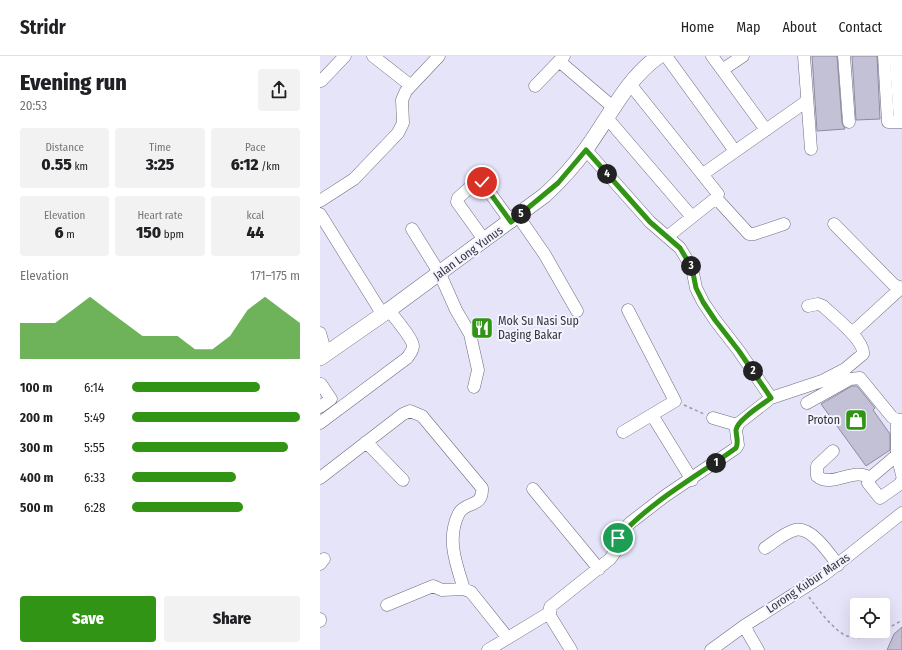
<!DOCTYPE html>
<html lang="en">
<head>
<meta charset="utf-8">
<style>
  :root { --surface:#fff; --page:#f2f2f2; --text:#202124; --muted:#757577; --line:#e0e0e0; --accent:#319415 }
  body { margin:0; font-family:"Fira Sans Condensed",sans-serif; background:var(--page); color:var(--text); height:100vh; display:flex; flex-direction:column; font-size:15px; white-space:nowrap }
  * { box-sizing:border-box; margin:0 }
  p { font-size:13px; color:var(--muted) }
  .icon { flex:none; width:22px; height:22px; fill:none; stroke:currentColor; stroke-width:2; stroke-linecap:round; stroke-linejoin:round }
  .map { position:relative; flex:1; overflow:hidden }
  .side { display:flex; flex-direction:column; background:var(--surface); width:320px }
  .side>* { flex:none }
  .tools { position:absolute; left:530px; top:542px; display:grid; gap:8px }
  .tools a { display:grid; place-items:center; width:40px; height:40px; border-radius:4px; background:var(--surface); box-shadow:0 4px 16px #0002; font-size:20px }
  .pin { position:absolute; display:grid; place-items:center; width:34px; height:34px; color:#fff; margin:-17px; border:2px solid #fff; border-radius:50%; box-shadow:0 1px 4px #0007 }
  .km { position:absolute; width:20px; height:20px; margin:-10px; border-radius:50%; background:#222; color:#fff; font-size:11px; line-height:20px; text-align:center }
  .round { display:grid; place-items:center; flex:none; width:42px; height:42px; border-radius:4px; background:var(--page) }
  .headline { display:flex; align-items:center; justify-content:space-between; height:68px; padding:0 20px }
  h1 { font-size:22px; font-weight:800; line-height:30px }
  .stats { display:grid; grid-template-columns:repeat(3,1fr); gap:6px; height:68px; padding:4px 20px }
  .stats div { display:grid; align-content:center; border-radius:4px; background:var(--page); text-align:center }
  .stats b { font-size:17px; font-weight:800 }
  .stats small { font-size:11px; font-weight:400 }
  .stats p { font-size:11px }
  .chart { height:112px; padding:8px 20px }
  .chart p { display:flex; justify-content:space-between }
  .chart svg { width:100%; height:72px; margin-top:4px; fill:var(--accent); opacity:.7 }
  .primary-button { display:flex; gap:8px; margin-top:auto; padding:8px 20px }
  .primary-button a { flex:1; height:46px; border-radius:4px; background:var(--accent); color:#fff; font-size:16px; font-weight:800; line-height:46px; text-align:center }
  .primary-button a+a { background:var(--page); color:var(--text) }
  ul { padding:0 20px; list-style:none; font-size:13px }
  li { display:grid; grid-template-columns:64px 48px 1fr; align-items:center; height:30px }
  li i { height:10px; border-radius:5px; background:var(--accent) }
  header { display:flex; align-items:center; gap:24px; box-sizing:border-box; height:56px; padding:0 20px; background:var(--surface); border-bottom:1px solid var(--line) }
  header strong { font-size:19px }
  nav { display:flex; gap:22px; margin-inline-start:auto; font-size:14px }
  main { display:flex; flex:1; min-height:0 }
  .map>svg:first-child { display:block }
</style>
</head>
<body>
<header>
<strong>Stridr</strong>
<nav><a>Home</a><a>Map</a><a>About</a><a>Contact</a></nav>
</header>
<main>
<section class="side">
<div class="headline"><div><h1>Evening run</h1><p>20:53</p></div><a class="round"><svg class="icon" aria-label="share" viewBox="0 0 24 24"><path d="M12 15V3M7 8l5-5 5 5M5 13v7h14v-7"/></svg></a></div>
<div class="stats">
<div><p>Distance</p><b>0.55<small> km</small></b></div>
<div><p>Time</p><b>3:25</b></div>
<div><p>Pace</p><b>6:12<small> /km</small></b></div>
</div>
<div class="stats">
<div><p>Elevation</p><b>6<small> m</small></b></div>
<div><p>Heart rate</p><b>150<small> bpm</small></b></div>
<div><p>kcal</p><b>44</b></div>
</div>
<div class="chart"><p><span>Elevation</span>171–175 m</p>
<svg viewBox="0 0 160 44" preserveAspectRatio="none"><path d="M0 44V22L10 22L20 22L30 14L40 6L50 14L60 22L70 30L80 30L90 30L100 38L110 38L120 30L130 14L140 6L150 14L160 22V44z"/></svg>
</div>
<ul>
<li><b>100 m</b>6:14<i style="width:76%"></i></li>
<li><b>200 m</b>5:49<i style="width:100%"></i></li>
<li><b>300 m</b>5:55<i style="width:93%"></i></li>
<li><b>400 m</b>6:33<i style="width:62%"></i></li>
<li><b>500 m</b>6:28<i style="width:66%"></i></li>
</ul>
<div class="primary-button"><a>Save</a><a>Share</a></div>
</section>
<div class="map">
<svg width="582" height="594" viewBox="0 0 582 594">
  <rect width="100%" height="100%" fill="#e6e4f9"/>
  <path fill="#c3c1d5" stroke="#8d8b9f" d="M492,0h25l5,67 3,6 -28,2z
    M532,0h25l3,63 -24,1z
    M532,330h5l18,22 -2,2 17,24v16l-24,16 -45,-62z
    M582,571v23h-15l7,-16z"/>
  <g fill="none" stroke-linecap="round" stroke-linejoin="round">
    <g stroke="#6d6b7d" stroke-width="13">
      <path id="minor" d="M53,0l37,29
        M346,0l69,95
        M392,0l54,74
        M484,0l7,93
        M524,0l5,66
        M564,0l4,66h14
        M239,5l55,47
        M402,14l21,-14
        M1,25l24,-25
        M310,28l88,110 -2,4 -49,39
        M215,30l29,-30
        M287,62l85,99
        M266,94l64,72 30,26 12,20 4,20 7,14 12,18 24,31 32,47
        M383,118l104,-73
        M396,142l33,36h5l30,-10
        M0,145l34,-22 44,-46 5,-10 -1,-23 4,-9 33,-35
        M0,158l63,101
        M198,160l27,39 32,56
        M514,168l60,61 8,3
        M92,173l28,45 16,36 14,24 8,36 -4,17
        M165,185l-28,-39 1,-4 18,-16h6l29,40
        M0,277l6,21
        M532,277l49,-45
        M487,347l43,-24 10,-1 32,39 5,3h5
        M0,351l11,-8 -10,-15
        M332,359l40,65
        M393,362l24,7
        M577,364v35l5,20
        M0,367l87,-65c2,-3 6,-7 6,-12 0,-7 -19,-29 -24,-36
        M303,376l52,-31 -47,-91
        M46,386l37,38
        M513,395l-16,15v10c15,13 37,-10 53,2
        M577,399l-27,23 -2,5 12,15 20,-14 2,-4
        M0,422l83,-64 7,-3 12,5 60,72c1,20 -16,13 -23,25 -13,25 -3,51 5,76
        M213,433l66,80
        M445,492c9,-6 19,-15 30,-18 16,-4 34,23 43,35
        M0,508l4,-5
        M67,549l46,-19 9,4 22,-1 7,3 36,45
        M0,563v2
        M424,570l14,24
        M168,594l61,-37
        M251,594l-21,-34v-9l60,-48 5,-7 2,-14 13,-15 35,-27 71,-48 2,-3 -2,-15 3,-7 32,-25 51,-17 23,-12 18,-15c2,-14 -31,-39 -40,-48l-5,-2 -10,2
        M391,594l33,-24 80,-51 78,-62"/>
    </g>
    <g stroke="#6d6b7d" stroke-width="16">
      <path id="major" d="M0,302l69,-48 156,-115c15,-14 29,-29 41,-46 23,-31 40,-70 73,-93"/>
    </g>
    <g stroke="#6d6b7d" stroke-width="18">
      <path id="highway" d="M578,0l4,58"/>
    </g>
    <path stroke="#9896a6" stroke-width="1.5" stroke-dasharray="3 3" stroke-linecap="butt" d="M364,349l20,9
      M489,541c7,10 26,35 38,39 17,6 41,-7 55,-16"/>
    <use href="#minor" stroke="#fff" stroke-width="12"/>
    <use href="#major" stroke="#fff" stroke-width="15"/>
    <use href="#highway" stroke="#fff" stroke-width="17"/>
  </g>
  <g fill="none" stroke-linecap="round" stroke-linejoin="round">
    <g stroke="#fff" stroke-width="8">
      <path id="route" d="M162,126l29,40 47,-39 28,-33 64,72 30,26 12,20 4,20 7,14 12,18 24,31 32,47c-8,6 -34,22 -35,32 0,6 3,12 0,18 -40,29 -85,53 -118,90"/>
    </g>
    <use href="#route" stroke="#319415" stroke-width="5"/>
  </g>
  <defs>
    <g id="restaurant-square" transform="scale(1.15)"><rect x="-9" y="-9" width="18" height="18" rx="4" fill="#319415" stroke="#f3f2ff"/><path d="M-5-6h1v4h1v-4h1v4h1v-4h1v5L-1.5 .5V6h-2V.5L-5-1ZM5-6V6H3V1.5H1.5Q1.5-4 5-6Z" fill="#fff"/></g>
    <g id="shop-square" transform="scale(1.15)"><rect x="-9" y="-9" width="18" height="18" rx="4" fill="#319415" stroke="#f3f2ff"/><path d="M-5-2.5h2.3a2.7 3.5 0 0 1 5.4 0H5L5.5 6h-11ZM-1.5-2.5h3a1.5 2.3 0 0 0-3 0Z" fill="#fff"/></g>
  </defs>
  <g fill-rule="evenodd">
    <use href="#restaurant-square" x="162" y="272"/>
    <use href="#shop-square" x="536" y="364"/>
  </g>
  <g text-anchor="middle" stroke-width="4" stroke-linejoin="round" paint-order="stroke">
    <g font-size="12" fill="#36353e" stroke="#f3f2ff">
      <text transform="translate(148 197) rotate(-36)" y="4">Jalan Long Yunus</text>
      <text transform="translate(488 527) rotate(-34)" y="4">Lorong Kubur Maras</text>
    </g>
    <g font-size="12" fill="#36353e" stroke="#f3f2ff" text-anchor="start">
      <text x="178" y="269">Mok Su Nasi Sup<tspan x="178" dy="14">Daging Bakar</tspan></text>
      <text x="520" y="368" text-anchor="end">Proton</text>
    </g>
  </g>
</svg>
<div class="tools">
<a><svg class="icon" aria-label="locate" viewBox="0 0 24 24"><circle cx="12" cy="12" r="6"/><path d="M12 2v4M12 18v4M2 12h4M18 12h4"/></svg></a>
</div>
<div class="pin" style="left:298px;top:482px;background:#1e9e55"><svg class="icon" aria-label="arrive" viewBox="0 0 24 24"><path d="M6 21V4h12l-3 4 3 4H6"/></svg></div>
<div class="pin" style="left:162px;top:126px;background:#d93025"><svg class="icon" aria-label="check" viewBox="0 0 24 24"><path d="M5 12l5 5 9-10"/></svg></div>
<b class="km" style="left:396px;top:407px">1</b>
<b class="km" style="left:433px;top:315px">2</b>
<b class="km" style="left:371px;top:210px">3</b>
<b class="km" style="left:287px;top:118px">4</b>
<b class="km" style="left:201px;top:158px">5</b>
</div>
</main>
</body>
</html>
